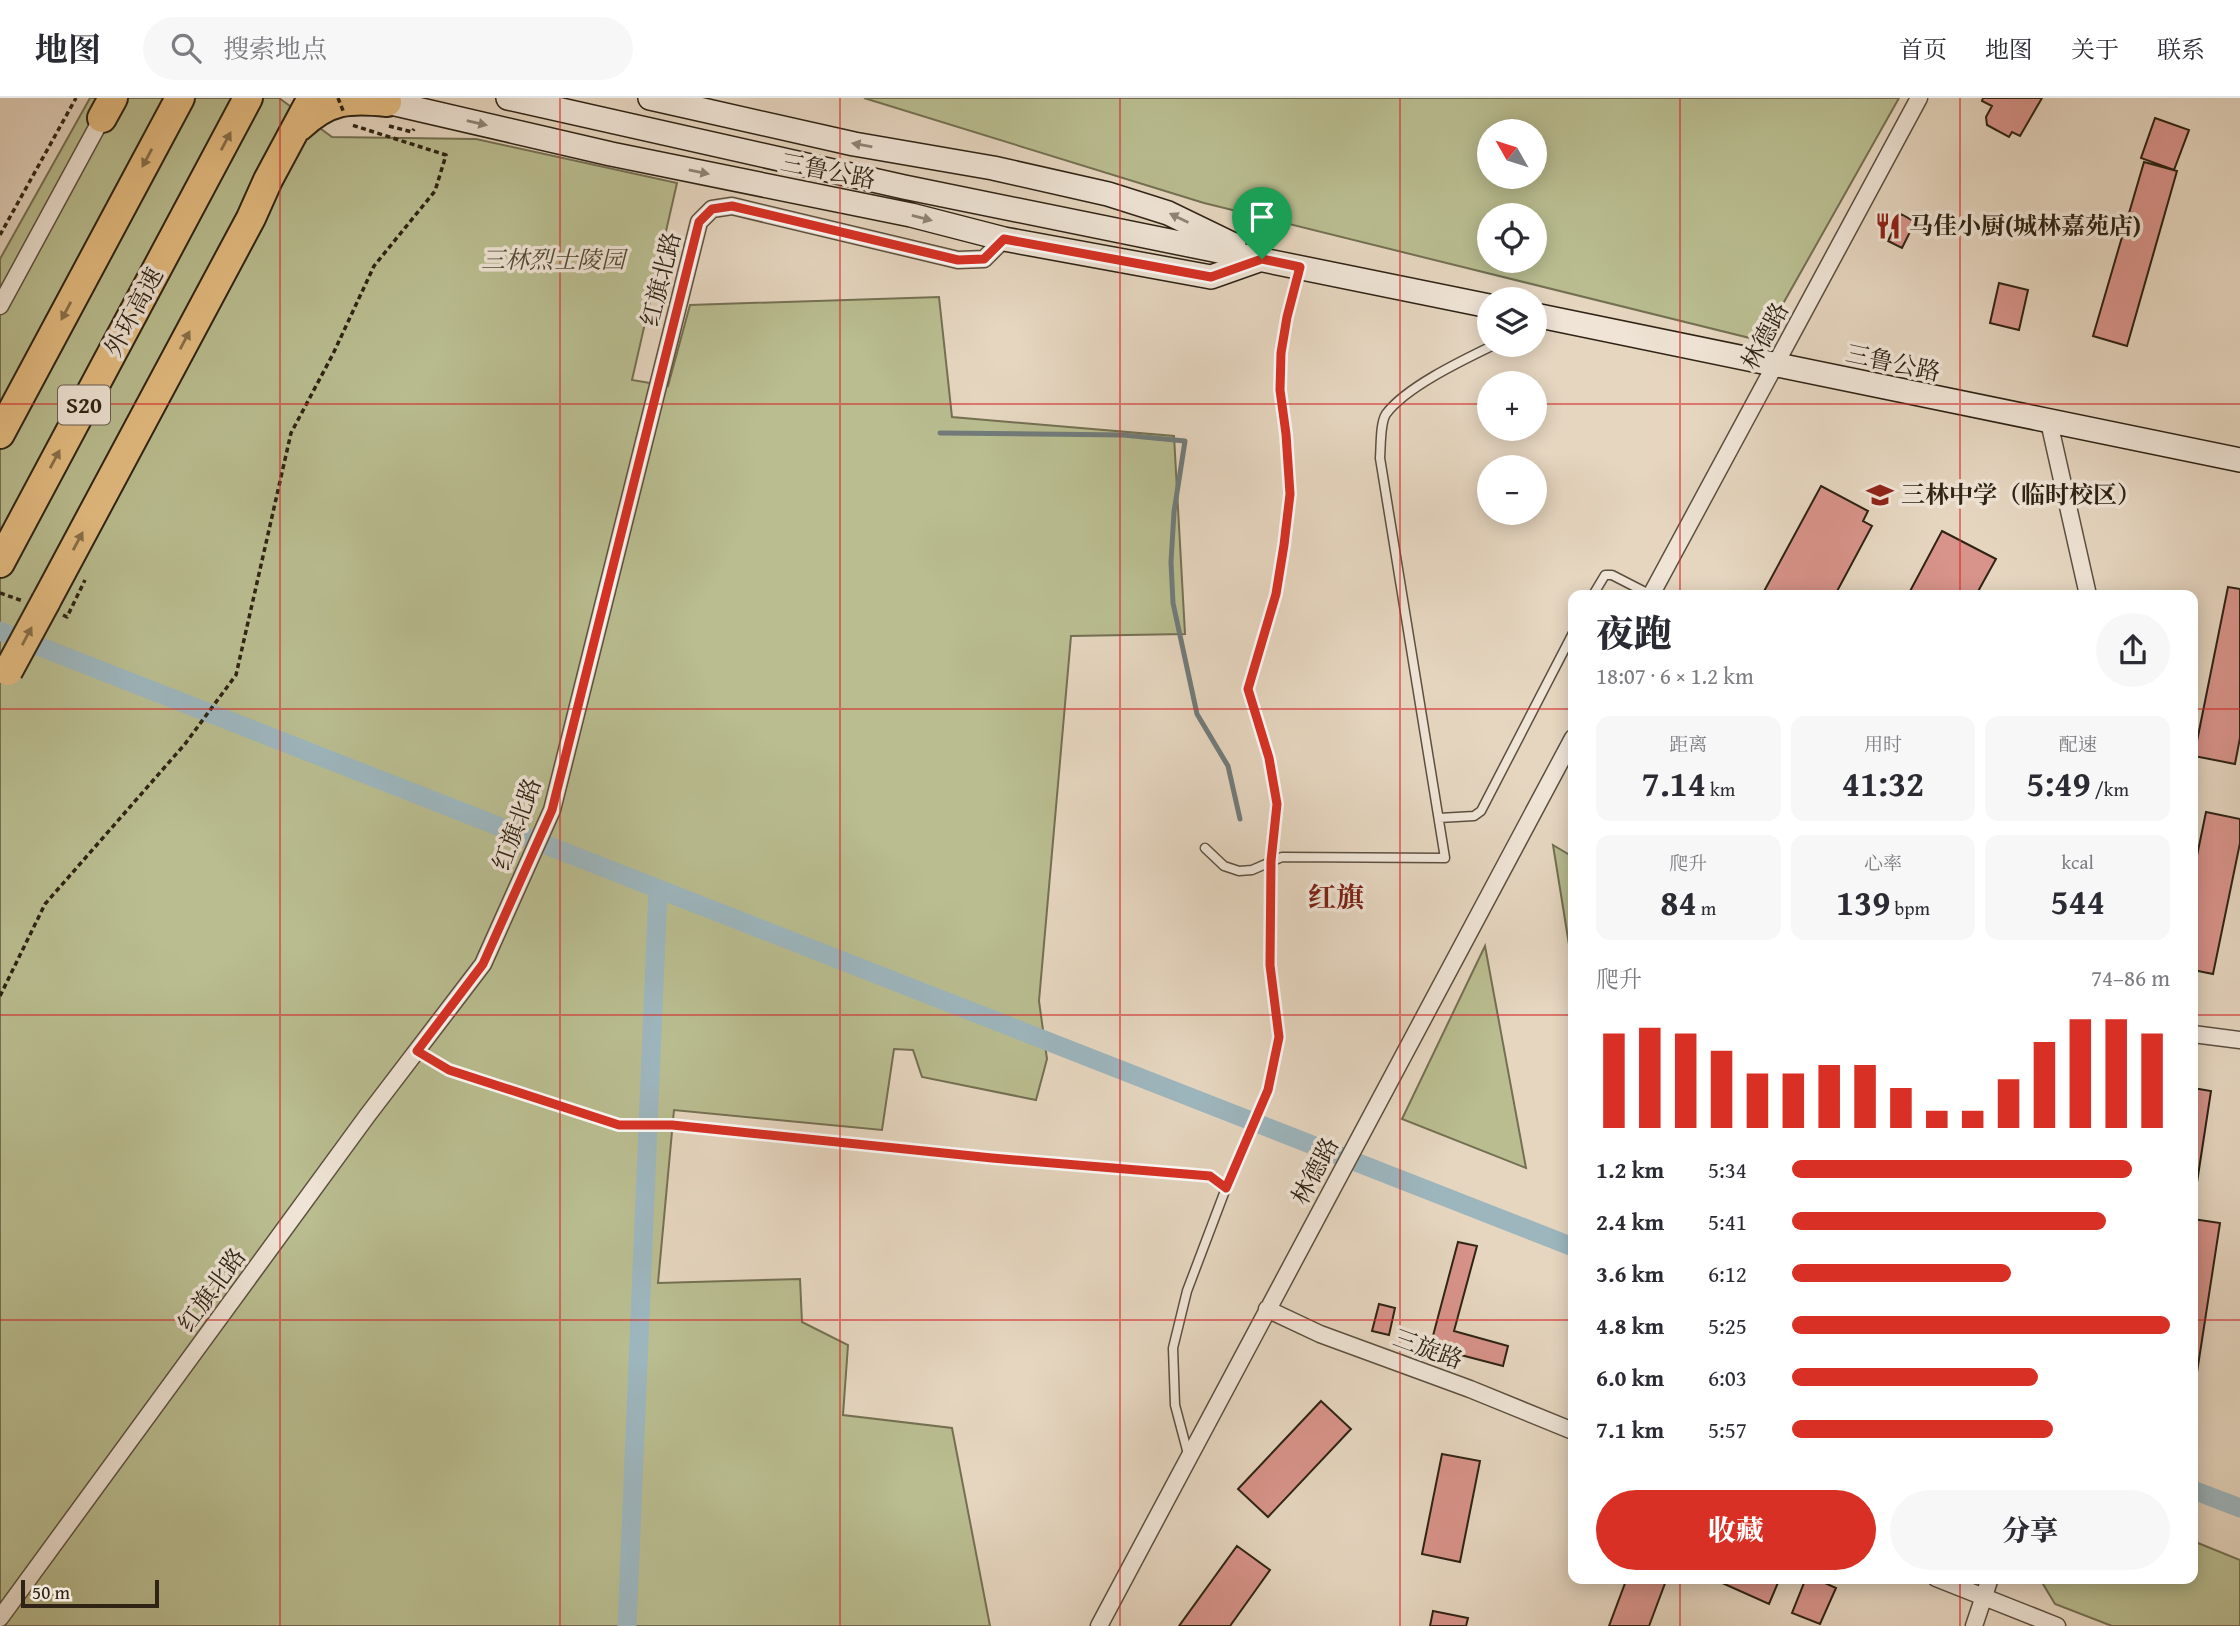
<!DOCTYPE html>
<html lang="zh">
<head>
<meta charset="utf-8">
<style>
  :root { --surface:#fff; --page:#f7f7f7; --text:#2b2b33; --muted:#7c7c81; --line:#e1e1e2; --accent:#d93025 }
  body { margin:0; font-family:"Gentium Book Plus","Noto Serif SC",serif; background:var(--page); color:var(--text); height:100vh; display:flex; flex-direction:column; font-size:26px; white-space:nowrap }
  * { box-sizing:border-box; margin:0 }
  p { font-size:23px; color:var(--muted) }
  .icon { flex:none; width:38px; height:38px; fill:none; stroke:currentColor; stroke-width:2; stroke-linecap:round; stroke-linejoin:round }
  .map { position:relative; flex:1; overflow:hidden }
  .sheet { position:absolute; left:1568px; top:492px; width:630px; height:994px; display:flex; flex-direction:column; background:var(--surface); border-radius:14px; box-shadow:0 4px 18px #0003 }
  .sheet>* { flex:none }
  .needle { width:46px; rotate:309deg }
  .fabs { position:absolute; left:1477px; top:21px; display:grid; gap:14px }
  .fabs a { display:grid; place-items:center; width:70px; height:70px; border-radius:50%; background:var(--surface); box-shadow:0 4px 18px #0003; font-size:35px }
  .scale { position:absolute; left:21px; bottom:18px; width:138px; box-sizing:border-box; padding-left:7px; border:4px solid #2e2314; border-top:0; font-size:19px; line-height:24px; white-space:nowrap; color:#2e2314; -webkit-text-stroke:5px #efe4d6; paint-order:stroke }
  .pin { position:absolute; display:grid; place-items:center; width:60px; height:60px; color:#fff; margin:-72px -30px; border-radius:50% 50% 50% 0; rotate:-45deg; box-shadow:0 0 7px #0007 }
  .pin .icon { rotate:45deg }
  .round { display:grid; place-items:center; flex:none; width:74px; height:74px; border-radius:37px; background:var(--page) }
  .headline { display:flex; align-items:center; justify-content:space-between; height:119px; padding:0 28px }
  h1 { font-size:38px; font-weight:800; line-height:52px }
  .stats { display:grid; grid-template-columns:repeat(3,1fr); gap:10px; height:119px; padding:7px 28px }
  .stats div { display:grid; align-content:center; border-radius:14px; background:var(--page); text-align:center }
  .stats b { font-size:35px; font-weight:800 }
  .stats small { font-size:19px; font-weight:400 }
  .stats p { font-size:19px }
  .chart { height:196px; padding:14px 28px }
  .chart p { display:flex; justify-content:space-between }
  .chart svg { width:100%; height:126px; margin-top:7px; stroke:var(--accent); stroke-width:6 }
  .primary-button { display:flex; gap:14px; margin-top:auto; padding:14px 28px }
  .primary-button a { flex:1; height:80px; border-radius:42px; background:var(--accent); color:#fff; font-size:28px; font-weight:800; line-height:80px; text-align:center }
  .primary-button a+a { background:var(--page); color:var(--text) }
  ul { padding:0 28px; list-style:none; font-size:23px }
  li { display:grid; grid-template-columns:112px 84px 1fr; align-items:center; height:52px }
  li i { height:18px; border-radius:9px; background:var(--accent) }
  header { display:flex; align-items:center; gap:42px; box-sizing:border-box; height:98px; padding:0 35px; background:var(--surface); border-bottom:2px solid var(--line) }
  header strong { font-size:33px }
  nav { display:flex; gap:38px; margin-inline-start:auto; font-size:24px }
  .search { width:490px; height:63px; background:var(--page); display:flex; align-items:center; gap:18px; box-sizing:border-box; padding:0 24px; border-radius:38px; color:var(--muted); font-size:26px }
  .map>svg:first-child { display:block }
</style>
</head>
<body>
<header>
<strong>地图</strong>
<div class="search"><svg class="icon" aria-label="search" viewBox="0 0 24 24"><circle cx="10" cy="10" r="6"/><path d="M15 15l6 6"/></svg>搜索地点</div>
<nav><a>首页</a><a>地图</a><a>关于</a><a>联系</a></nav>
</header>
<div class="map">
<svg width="2240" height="1528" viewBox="0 0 2240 1528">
  <rect width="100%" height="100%" fill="#e6d6c0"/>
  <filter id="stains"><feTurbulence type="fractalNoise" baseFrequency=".00286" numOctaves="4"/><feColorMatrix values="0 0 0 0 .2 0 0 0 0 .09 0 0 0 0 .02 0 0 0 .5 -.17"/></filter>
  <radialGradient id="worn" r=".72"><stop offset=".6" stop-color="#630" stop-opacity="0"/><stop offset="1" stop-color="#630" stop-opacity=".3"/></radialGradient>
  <path fill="#b9bd90" stroke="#747052" stroke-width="2" fill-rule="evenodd" d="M90,0h189l53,39 144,2 201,44 -45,197 36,6 22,-81 249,-8 13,120 222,19 11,198 -114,2 -32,365 8,58 -11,41 -114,-23 -9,-27 -19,-1 -12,81 -208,-20 -16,173 142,-4 2,43 46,23 -5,70 109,13 38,198h-990v-1367z
    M864,0h1035l-137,243 -558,-138zM1489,33h46v46h-46zM1489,117h46v46h-46z
    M1553,747l20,12v114l-2,-14z
    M1485,848l41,222 -124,-49z
    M2193,1443l47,19v66h-128l-57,-22 -15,-25 153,-1z"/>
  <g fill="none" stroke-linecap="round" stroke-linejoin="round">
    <path stroke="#717b7a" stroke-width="5" d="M940,335l183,2 62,6 -11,71 -3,50 2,41 24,111 31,52 12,53"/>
    <path stroke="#9db6be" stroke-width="19" d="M0,533l1573,616
      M2193,1392l47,18
      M627,1528l31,-737"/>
  </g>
  <path fill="#d8938a" stroke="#2e2314" stroke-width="2" d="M1983,0h59l-22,38 -8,-4 -3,5 -22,-12 -1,-8 6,-11 -10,-5z
    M2155,20l34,12 -15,40 -33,-12z
    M2144,64l33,9 -50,175 -34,-10z
    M1901,116l14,8 -13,26 -14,-7z
    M1999,185l29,7 -9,40 -29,-7z
    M1821,388l47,25 -5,10 9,5 -37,69h-73z
    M1942,433l54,28 -20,36h-68z
    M2228,489l12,2v149l-5,26 -41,-8z
    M2206,714l34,7v24l-27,131 -20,-4v-95z
    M2193,990l18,3 -15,98h-3z
    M2193,1121l27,4 -24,156 -3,-1z
    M1458,1144l19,4 -23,85 54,15 -5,20 -73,-19z
    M1379,1206l16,4 -6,27 -17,-4z
    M1321,1303l30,28 -83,88 -30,-28z
    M1442,1356l38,7 -20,101 -38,-8z
    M1237,1448l33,24 -40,56h-51z
    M1627,1480h40l-18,48h-40z
    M1711,1480h69l-11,26z
    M1806,1480h8l22,10 -16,36 -28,-11z
    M1433,1513l35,7 -2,8h-36z"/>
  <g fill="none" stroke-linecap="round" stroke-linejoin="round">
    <g stroke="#5c503f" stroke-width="11">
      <path id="service" d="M1593,497l12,-20h7l39,20
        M1439,720l35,-2 7,-5 92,-178
        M1205,750l19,18 15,5 13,-1 30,-13 163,1 -65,-400c1,-12 0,-35 6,-44 20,-27 77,-54 108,-69
        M417,953l32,19 170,55h53l320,34 218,17 16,12
        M1188,1356l-13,-49 -2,-57 14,-57 39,-103 42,-98 11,-53 -9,-72 1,-104 6,-57 -8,-46 -21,-69 28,-95 8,-49 6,-51 -4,-60 -6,-44 1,-37 6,-36 12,-46"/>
    </g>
    <g stroke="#5c503f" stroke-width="19">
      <path id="minor" d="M0,208l102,-188
        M2049,324l39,173
        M1651,497l268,-497
        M2193,936l47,6
        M1267,1211l53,25 150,55 103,42
        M1936,1480l121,48
        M0,1520l367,-502 116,-152 69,-154 147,-588 13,-13 20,-3 226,54 26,-1 20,-20
        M1099,1528l474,-888
        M1974,1528l16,-48"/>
    </g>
    <g stroke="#2e2314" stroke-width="26">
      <path id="secondary" d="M384,0l3,4 224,52 300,61 93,24 207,38 51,-18
        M508,0l396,89 585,119
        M650,0l204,46 139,24 115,26 60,19 66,32
        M1535,217l705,145"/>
    </g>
    <g stroke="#2e2314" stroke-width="32">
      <path id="motorway" d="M102,20l11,-20
        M300,28c29,-27 49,-28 87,-24
        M0,336l180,-336
        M0,465l248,-465
        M46,503l205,-383 17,-38 44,-82"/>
    </g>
    <path stroke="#2e2314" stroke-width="3.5" stroke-dasharray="5 3.5" stroke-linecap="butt" d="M389,28l23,6 2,-3
      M0,137l76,-137
      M0,495l23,8
      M63,517l4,2 18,-37
      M0,898l45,-92 140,-160 51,-69 55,-242 42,-79 41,-88 61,-75 11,-36 -94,-30"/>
    <use href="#service" stroke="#efe4d6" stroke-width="8"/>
    <use href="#minor" stroke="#efe4d6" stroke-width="16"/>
    <use href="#secondary" stroke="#efe4d6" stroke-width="23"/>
    <use href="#motorway" stroke="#e3bb80" stroke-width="28"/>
    <g stroke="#2e2314" stroke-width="32" stroke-linecap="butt">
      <path id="motorway-bridge" d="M8,573l38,-70"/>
    </g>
    <path stroke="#2e2314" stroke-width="3.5" stroke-dasharray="5 3.5" stroke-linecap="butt" d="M338,0l6,15"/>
    <use href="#motorway-bridge" stroke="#e3bb80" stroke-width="28"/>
  </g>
  <defs><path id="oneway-solid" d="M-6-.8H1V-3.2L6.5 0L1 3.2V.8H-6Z" transform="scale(1.75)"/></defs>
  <g fill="#8e8475">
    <use href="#oneway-solid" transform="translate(477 25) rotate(13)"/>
    <use href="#oneway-solid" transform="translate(862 47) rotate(-170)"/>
    <use href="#oneway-solid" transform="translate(699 74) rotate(12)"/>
    <use href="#oneway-solid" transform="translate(922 120) rotate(14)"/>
    <use href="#oneway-solid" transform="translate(1179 120) rotate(-154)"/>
  </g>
  <g fill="#886f4a">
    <use href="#oneway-solid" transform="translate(226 43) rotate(-62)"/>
    <use href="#oneway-solid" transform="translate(147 60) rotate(118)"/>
    <use href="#oneway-solid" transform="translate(66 213) rotate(118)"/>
    <use href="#oneway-solid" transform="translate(185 242) rotate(-62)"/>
    <use href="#oneway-solid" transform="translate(55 361) rotate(-62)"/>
    <use href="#oneway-solid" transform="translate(78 443) rotate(-62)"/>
    <use href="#oneway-solid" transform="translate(27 538) rotate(-62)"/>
  </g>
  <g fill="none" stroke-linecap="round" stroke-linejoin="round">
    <g stroke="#fff" stroke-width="14">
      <path id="route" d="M732,108l226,54 26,-1 20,-20 207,38 51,-18 38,8 -13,50 -6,36 -1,37 6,44 4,60 -6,51 -8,49 -28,95 21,69 8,46 -6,57 -1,104 9,72 -11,53 -42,98 -16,-12 -218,-18 -320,-33h-53l-170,-55 -32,-19 66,-87 69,-154 147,-588 13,-13z"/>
    </g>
    <use href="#route" stroke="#d93025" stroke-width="9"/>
  </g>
  <path fill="none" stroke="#d62828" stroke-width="2" stroke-opacity="0.55" d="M280,0v1528M560,0v1528M840,0v1528M1120,0v1528M1400,0v1528M1680,0v497M1960,0v497M0,306h1489M1535,306h705M0,611h1573M2193,611h47M0,917h1573M2193,917h47M0,1222h1573M2193,1222h47M1680,1480v48M1960,1480v48"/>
  <defs>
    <g id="restaurant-bare" transform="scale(2.1)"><path d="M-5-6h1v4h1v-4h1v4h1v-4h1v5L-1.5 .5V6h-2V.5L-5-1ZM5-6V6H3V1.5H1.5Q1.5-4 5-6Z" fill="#8f2418" stroke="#efe4d6" stroke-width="2.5" paint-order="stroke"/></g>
    <g id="school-bare" transform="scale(2.1)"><path d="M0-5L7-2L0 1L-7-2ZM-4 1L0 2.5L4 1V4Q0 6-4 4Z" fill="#8f2418" stroke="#efe4d6" stroke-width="2.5" paint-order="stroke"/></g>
  </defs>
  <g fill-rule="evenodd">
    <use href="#restaurant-bare" x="1888" y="128"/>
    <use href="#school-bare" x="1880" y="397"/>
  </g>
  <g text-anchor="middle" stroke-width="7" stroke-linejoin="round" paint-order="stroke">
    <rect fill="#efe4d6" stroke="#685d4e" stroke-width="2" x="58" y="287.5" width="52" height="39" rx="5"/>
    <g font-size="23" font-weight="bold" fill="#2e2314">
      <text x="84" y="315">S20</text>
    </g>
    <g font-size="24" fill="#2e2314" stroke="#efe4d6">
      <text transform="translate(828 73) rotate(11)" y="8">三鲁公路</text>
      <text transform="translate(661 181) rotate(-76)" y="8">红旗北路</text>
      <text transform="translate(134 214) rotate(-62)" y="8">外环高速</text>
      <text transform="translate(1765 238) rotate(-62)" y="8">林德路</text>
      <text transform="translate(1893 265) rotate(12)" y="8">三鲁公路</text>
      <text transform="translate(517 726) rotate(-70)" y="8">红旗北路</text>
      <text transform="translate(1315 1073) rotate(-62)" y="8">林德路</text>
      <text transform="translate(212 1192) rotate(-54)" y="8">红旗北路</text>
      <text transform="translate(1428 1251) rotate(20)" y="8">三旋路</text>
    </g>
    <g font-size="24" font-weight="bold" fill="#2e2314" stroke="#efe4d6" text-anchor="start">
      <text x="1909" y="136">马佳小厨(城林嘉苑店)</text>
      <text x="1901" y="405">三林中学（临时校区）</text>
    </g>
    <g font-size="24" font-style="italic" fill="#514a33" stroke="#efe4d6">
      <text x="553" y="170">三林烈士陵园</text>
    </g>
    <g font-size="28" font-weight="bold" fill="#7a1f14" stroke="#efe4d6">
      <text x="1336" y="809">红旗</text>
    </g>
  </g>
  <rect width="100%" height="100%" filter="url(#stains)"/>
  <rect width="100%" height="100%" fill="url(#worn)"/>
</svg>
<div class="fabs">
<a><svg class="needle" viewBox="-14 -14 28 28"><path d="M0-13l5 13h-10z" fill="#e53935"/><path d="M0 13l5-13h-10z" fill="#7c7c81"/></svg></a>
<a><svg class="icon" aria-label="locate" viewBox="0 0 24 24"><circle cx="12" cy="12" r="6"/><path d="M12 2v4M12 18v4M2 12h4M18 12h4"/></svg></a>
<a><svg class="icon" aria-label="layers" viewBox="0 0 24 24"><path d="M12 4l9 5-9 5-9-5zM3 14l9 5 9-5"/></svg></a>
<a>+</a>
<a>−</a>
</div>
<div class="scale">50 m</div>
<div class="pin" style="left:1262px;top:161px;background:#1e9e55"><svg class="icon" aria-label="arrive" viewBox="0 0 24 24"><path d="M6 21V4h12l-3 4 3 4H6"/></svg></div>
<section class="sheet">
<div class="headline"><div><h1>夜跑</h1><p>18:07 · 6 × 1.2 km</p></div><a class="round"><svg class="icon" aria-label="share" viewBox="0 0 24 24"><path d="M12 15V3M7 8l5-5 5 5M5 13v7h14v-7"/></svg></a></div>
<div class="stats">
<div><p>距离</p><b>7.14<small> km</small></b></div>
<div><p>用时</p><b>41:32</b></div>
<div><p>配速</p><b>5:49<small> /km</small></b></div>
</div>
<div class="stats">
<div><p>爬升</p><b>84<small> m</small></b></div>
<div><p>心率</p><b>139<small> bpm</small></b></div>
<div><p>kcal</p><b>544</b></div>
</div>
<div class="chart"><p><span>爬升</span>74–86 m</p>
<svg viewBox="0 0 160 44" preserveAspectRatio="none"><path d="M5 44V11M15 44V9M25 44V11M35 44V17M45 44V25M55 44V25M65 44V22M75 44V22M85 44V30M95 44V38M105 44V38M115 44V27M125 44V14M135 44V6M145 44V6M155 44V11"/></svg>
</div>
<ul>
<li><b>1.2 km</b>5:34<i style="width:90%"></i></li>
<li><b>2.4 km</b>5:41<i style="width:83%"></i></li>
<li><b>3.6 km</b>6:12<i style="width:58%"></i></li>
<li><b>4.8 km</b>5:25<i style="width:100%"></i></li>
<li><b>6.0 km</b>6:03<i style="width:65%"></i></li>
<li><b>7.1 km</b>5:57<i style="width:69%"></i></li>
</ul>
<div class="primary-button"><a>收藏</a><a>分享</a></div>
</section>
</div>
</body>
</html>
